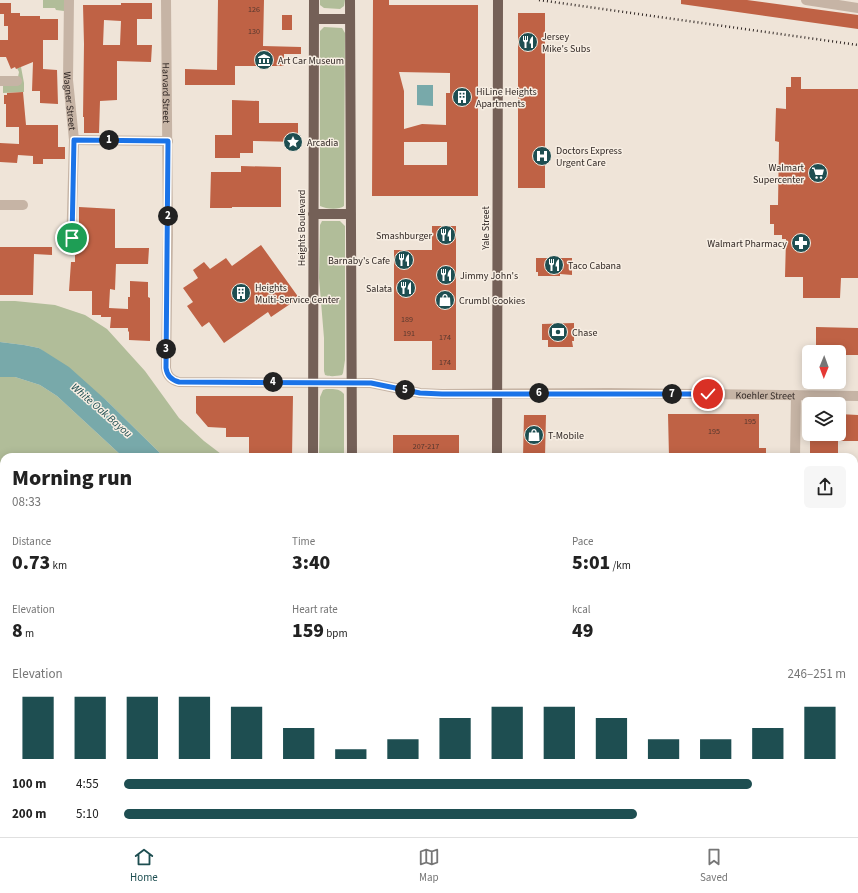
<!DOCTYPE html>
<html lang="en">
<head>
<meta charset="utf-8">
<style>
  :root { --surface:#fff; --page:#f6f6f6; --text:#222; --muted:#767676; --line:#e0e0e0; --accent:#1e4e51 }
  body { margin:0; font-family:"Source Sans 3",sans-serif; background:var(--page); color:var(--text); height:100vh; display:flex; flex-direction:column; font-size:15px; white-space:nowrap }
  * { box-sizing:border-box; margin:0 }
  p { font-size:13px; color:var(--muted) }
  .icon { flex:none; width:22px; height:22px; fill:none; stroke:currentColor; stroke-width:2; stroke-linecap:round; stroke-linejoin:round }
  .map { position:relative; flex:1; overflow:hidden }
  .details { position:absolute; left:0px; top:453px; width:858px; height:384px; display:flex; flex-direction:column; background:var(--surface); border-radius:12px 12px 0 0; box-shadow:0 2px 10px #0003 }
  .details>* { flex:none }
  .needle { width:26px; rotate:181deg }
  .fabs { position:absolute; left:802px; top:345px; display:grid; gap:8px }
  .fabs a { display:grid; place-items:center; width:44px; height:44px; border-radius:6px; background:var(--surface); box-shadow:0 2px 10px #0003; font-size:20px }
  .pin { position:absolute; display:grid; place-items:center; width:34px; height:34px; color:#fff; margin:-17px; border:2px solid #fff; border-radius:50%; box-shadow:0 1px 4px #0007 }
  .km { position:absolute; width:20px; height:20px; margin:-10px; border-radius:50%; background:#222; color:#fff; font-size:11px; line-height:20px; text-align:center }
  .round { display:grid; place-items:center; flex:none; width:42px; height:42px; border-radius:6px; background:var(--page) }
  .summary { display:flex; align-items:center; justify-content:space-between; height:68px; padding:0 12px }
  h1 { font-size:22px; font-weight:800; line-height:30px }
  .stats { display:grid; grid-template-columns:repeat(3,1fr); gap:6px; height:68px; padding:4px 12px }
  .stats div { display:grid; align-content:center }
  .stats b { font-size:20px; font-weight:800 }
  .stats small { font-size:11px; font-weight:400 }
  .stats p { font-size:11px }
  .chart { height:112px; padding:8px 12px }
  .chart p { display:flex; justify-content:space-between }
  .chart svg { width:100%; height:72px; margin-top:4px; stroke:var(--accent); stroke-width:6 }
  ul { padding:0 12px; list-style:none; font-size:13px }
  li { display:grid; grid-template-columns:64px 48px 1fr; align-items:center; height:30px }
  li i { height:10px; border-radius:5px; background:var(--accent) }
  .dock { display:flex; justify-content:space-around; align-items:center; height:56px; border-top:1px solid var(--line); background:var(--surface); font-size:11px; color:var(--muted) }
  .dock a { display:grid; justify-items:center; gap:2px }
  .dock .current { color:var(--accent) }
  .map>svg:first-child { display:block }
</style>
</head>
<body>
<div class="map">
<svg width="858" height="837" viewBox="0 0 858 837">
  <rect width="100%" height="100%" fill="#efe4d8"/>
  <path fill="#b1bd99" d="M43,0h21v11l-8,-1 -1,-2h-12z
    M320,0h25l-1,6 -4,3 -16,-1 -4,-3z
    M324,27l18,1 3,5 -1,173c-5,4 -18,3 -24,0v-175z
    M21,67l3,16v9l-21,1v-9l15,-7 1,-5 -2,-4z
    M322,221h18l5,5v134l-2,13 -1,2c-6,1 -11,2 -17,0l-1,-4v-33l-5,-60 1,-53z
    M0,301h15l40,4 30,10 22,14 38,42 34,47 25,23 21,16h-61l-57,-56 -68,-53 -15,-3 -24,-3z
    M0,377h15l25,8 17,11 66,61h-119v25h-4z
    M326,389c7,0 13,-1 18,5v63h-25l1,-60 3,-7z
    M663,833h149l4,4h-150z"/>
  <path fill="#78a9aa" d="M417,85h16v21l-16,-1z
    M0,342l24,3 15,3 30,19 38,34 57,56h-41l-66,-61 -17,-11 -25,-8h-15z"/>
  <path fill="#bf6245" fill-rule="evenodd" d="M218,0h46l-1,46 38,1v7h-17v12h-49v19h-50v-16l32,1z
    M373,0h16v5h89v191h-106zM399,72l51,1v20h-4v32l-24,-1 -18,5v-38zM404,142h43v23h-43z
    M681,0h66l111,15v14l-177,-25z
    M0,3h11v10h9v3h20v3h18v21h-15v29l14,1 1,34 -18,-1v-12h-8l1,-29 -17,7 -1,-2 -4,2 -5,-12h-6v-17h8v-14h-4v-12h-4z
    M121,3h31v16h-15v26h15l-1,17 -34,-1v39l-17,1 -1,32h-15v-16h-1l1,-73 -1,-39h38zM104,20l17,1 -1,24h-17z
    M518,13h27v175h-27z
    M282,15h10v15h-10z
    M791,77h10v12h57v189h-17l-1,20h-37v-21h-18l1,-38h-4v-4h-8v-11h-4v-19h8l1,-63 -4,-1 1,-33 10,1v-22h5z
    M23,92l3,33h32v22h7v12h-22v5h-10v-8l-15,-1 -1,8 -17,-1v-19l19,1v-17h-13v-23h-2v-9h3v-2z
    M232,100l27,1v22h39v19l-45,-1v12h-13v5h-25v-23h17z
    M241,166l40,1v40h-49v1h-22l1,-36h30z
    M79,207l36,2v39h34l-1,16h-32l-1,26 -5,-1 -1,19 19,1v-12h2v-16l18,1v15l2,1v43l-21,-1v-8l-1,-1v-3h-18l1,-11h-10v-2h-9v-24h-23l2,-29h4v-7l3,-2v-9h1z
    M432,226h24v144h-24v-29h-38v-91h38z
    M261,245l38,53 -28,19 -3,-5 -44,31 -15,-21 -7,5 -15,-21 6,-4 -10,-14 15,-10 -5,-8 11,-8 6,7 16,-11 6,8z
    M0,247h52v8l-18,-1 -1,41h-33z
    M536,258h36v17l-12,-1v2h-22v-4h-2z
    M574,323v18h-2l1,6h-25v-7h-6v-16z
    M816,327l42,1v27h-19v-3h-3v-4h-20z
    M196,396h97l-1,61h-15v-3h-28v-17h-23v-9l-18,-1 -12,-14z
    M668,414h91v34h7v9h-97z
    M839,414l19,1v26h-20v16h-28v-23h29z
    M524,415h22l-1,42h-22z
    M393,435h66v22h-66z"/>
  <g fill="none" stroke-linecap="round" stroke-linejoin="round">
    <g stroke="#c6b4a5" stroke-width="10">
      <path id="s1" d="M69,0l-1,80 6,60 -3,110"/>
      <path id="s2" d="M166,0l2,234 -2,134c1,8 5,12 13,14l192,1 49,10 22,1 167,-1 249,3"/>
      <path d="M806,0l52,8"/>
      <path d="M0,81h17"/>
      <path d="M74,140l94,1"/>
      <path d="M0,205h23"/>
      <path d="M795,457l1,-62"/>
      <path d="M854,542l4,1"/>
      <path d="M166,833v4"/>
      <path d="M24,837v-4"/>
    </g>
    <path stroke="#746057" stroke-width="10" d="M350,0l2,457
      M315,19h35
      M313,214h38
      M313,457l1,-457
      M497,457l1,-457
      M854,679h4
      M854,794h4
      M0,795h4
      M313,833v4
      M347,837v-4
      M496,837v-4"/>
    <path stroke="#53443d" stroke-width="12" d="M0,671l4,1
      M854,698h4
      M0,713h4
      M854,723l4,1
      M0,744h4
      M854,753l4,1
      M854,775l4,1
      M0,785l4,-1"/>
    <path stroke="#322926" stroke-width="2.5" stroke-dasharray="1 3" stroke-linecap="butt" d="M539,0l319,45"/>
  </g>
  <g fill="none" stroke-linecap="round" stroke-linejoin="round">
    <g stroke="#fff" stroke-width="8">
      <path id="route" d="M72,238l2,-98 94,1 -2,227c1,8 5,12 13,14l192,1 49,10 22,1h266"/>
    </g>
    <use href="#route" stroke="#1a73e8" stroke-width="5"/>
  </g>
  <defs>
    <g id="restaurant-disc" transform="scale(1)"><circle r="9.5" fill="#1e4e51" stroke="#f7eee3"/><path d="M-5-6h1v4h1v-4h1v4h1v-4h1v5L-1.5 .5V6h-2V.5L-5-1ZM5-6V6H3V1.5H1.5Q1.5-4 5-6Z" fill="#fff"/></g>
    <g id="museum-disc" transform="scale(1)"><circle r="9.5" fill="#1e4e51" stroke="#f7eee3"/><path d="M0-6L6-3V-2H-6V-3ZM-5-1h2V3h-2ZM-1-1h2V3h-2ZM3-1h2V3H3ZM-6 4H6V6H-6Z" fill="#fff"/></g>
    <g id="building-disc" transform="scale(1)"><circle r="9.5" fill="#1e4e51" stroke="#f7eee3"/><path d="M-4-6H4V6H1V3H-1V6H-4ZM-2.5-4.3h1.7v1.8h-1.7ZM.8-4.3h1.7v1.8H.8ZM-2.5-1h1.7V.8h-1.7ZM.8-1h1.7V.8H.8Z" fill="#fff"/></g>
    <g id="sight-disc" transform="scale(1)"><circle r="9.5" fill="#1e4e51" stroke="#f7eee3"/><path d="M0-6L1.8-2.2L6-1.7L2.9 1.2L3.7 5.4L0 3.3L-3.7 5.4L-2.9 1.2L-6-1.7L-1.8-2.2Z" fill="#fff"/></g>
    <g id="hospital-disc" transform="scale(1)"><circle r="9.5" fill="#1e4e51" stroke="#f7eee3"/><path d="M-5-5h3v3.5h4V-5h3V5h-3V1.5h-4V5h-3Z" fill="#fff"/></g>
    <g id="supermarket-disc" transform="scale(1)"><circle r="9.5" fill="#1e4e51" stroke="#f7eee3"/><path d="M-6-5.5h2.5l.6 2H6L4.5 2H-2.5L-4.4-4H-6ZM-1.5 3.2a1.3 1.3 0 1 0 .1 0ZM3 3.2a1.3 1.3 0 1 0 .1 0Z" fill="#fff"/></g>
    <g id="pharmacy-disc" transform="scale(1)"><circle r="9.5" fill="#1e4e51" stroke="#f7eee3"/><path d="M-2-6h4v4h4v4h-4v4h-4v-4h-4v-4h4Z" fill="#fff"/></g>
    <g id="shop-disc" transform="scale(1)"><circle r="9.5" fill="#1e4e51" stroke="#f7eee3"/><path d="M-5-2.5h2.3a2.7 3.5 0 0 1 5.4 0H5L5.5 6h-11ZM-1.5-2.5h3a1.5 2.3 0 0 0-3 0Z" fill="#fff"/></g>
    <g id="bank-disc" transform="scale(1)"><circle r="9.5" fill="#1e4e51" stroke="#f7eee3"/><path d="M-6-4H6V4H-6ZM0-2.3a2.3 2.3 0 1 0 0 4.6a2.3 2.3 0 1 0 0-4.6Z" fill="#fff"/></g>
  </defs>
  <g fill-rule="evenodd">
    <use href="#restaurant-disc" x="528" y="42"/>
    <use href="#museum-disc" x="264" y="60"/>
    <use href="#building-disc" x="462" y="97"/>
    <use href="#sight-disc" x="293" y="142"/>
    <use href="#hospital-disc" x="542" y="156"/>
    <use href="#supermarket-disc" x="818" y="173"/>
    <use href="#restaurant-disc" x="446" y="235"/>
    <use href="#pharmacy-disc" x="801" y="243"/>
    <use href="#restaurant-disc" x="404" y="260"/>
    <use href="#restaurant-disc" x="554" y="265"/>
    <use href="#restaurant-disc" x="446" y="275"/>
    <use href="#restaurant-disc" x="406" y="288"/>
    <use href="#building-disc" x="241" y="293"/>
    <use href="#shop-disc" x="445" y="300"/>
    <use href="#bank-disc" x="558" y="332"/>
    <use href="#shop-disc" x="534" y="435"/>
  </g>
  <g text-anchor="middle" stroke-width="3" stroke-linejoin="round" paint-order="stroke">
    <g font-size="8" fill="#55372e">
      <text x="254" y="12">126</text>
      <text x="254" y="34">130</text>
      <text x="407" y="322">189</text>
      <text x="409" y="336">191</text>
      <text x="445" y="340">174</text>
      <text x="445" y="365">174</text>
      <text x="750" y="424">195</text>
      <text x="714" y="434">195</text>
      <text x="426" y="449">207-217</text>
    </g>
    <g font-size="10" fill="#322926" stroke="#f7eee3" text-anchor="start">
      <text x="542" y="40">Jersey<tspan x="542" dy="12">Mike's Subs</tspan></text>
      <text x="278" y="64">Art Car Museum</text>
      <text x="476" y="95">HiLine Heights<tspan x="476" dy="12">Apartments</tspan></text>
      <text x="307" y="146">Arcadia</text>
      <text x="556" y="154">Doctors Express<tspan x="556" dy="12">Urgent Care</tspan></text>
      <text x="804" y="171" text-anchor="end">Walmart<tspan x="804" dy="12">Supercenter</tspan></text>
      <text x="432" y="239" text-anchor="end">Smashburger</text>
      <text x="787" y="247" text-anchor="end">Walmart Pharmacy</text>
      <text x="390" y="264" text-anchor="end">Barnaby's Cafe</text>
      <text x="568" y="269">Taco Cabana</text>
      <text x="460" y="279">Jimmy John's</text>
      <text x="255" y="291">Heights<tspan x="255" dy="12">Multi-Service Center</tspan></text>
      <text x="392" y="292" text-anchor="end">Salata</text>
      <text x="459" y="304">Crumbl Cookies</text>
      <text x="572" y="336">Chase</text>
      <text x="548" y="439">T-Mobile</text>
    </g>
    <g font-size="10" fill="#322926" stroke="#f7eee3">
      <text dy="4" stroke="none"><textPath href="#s2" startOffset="93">Harvard Street</textPath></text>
      <text dy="4" stroke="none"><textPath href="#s1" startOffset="101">Wagner Street</textPath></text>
      <text transform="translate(301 228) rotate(-90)" y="4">Heights Boulevard</text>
      <text transform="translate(485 228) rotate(-90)" y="4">Yale Street</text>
      <text dy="4" stroke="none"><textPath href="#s2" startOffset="976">Koehler Street</textPath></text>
    </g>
    <g font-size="11" font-style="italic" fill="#1e4e51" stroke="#f7eee3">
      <text transform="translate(102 410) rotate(41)" y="4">White Oak Bayou</text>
    </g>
  </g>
</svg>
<div class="fabs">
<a><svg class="needle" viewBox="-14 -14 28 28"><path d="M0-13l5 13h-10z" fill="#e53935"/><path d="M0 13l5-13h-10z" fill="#767676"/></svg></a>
<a><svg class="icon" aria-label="layers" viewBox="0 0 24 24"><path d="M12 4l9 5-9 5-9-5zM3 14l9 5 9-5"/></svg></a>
</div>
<div class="pin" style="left:72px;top:238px;background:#1e9e55"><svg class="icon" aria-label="arrive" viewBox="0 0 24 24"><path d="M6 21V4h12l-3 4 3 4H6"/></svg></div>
<div class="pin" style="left:708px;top:394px;background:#d93025"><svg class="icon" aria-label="check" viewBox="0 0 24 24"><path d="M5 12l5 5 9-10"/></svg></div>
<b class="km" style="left:109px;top:140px">1</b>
<b class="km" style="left:168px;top:216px">2</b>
<b class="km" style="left:166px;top:349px">3</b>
<b class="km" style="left:273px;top:382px">4</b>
<b class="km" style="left:405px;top:390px">5</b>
<b class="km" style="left:539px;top:393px">6</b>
<b class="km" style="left:672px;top:394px">7</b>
<section class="details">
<div class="summary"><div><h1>Morning run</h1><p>08:33</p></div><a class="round"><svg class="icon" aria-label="share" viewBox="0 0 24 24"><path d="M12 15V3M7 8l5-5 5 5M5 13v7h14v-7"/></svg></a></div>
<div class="stats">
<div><p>Distance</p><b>0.73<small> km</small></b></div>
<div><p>Time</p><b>3:40</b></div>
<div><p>Pace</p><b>5:01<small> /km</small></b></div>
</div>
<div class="stats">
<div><p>Elevation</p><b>8<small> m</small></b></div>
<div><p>Heart rate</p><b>159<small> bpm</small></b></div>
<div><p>kcal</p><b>49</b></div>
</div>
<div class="chart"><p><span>Elevation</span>246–251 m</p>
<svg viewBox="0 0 160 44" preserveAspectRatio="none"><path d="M5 44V6M15 44V6M25 44V6M35 44V6M45 44V12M55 44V25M65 44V38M75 44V32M85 44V19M95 44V12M105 44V12M115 44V19M125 44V32M135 44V32M145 44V25M155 44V12"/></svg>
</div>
<ul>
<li><b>100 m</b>4:55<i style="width:87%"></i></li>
<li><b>200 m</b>5:10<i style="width:71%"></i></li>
</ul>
</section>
</div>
<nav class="dock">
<a class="current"><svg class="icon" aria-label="home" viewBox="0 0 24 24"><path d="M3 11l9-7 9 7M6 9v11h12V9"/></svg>Home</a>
<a><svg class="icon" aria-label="map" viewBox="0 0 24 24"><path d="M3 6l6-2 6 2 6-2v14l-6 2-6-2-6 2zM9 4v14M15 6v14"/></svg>Map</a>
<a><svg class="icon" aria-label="saved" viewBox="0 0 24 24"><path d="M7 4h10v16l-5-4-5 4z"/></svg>Saved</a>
</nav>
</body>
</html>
